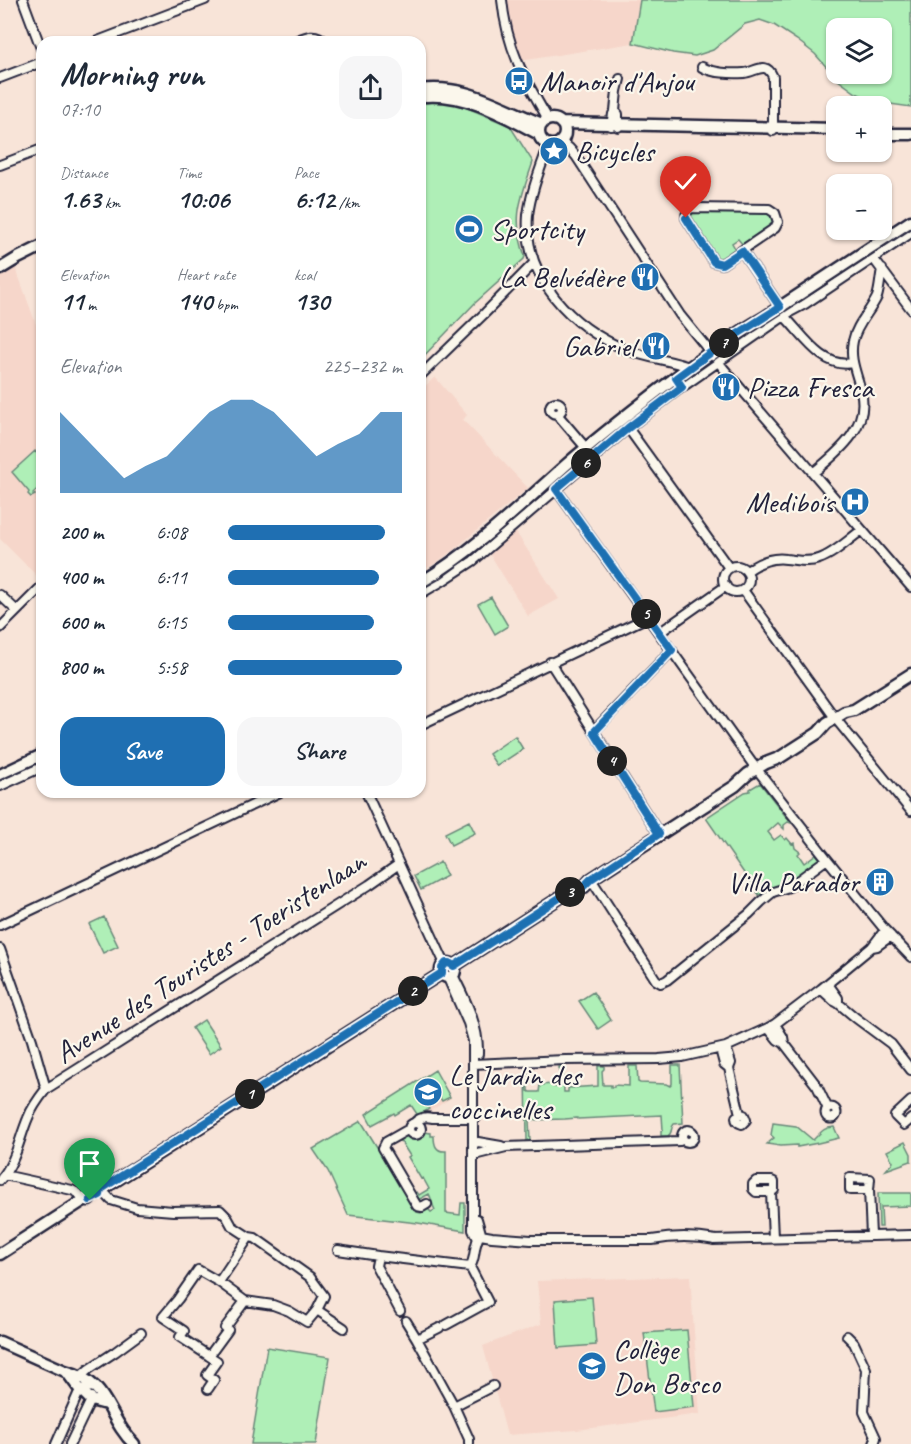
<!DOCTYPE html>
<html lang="en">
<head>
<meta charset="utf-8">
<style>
  :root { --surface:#fff; --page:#f6f6f7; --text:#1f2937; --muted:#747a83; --accent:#1f6fb2 }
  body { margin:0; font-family:Caveat,sans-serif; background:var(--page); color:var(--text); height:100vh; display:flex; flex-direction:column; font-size:22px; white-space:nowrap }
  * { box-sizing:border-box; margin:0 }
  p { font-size:20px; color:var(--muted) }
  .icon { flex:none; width:33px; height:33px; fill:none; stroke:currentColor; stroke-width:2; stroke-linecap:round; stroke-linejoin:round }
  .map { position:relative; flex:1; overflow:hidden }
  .details { position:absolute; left:36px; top:36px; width:390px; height:762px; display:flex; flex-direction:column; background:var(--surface); border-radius:18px; box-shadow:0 2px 4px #0004 }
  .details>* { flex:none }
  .buttons { position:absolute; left:826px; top:18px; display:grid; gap:12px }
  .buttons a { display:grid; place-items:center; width:66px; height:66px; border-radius:12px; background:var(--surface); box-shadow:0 2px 4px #0004; font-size:30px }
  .pin { position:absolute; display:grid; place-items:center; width:51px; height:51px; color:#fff; margin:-62px -26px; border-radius:50% 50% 50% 0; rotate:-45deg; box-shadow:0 0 6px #0007 }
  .pin .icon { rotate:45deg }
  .km { position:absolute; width:30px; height:30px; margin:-15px; border-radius:50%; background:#222; color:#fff; font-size:16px; line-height:30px; text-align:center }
  .round { display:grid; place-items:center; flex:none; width:63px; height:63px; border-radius:18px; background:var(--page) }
  .headline { display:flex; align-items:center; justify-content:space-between; height:102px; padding:0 24px }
  h1 { font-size:33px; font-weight:700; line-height:45px }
  .stats { display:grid; grid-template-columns:repeat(3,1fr); gap:9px; height:102px; padding:6px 24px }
  .stats div { display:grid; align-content:center }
  .stats b { font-size:26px; font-weight:700 }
  .stats small { font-size:16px; font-weight:400 }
  .stats p { font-size:16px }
  .chart { height:168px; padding:12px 24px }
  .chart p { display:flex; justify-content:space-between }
  .chart svg { width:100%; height:108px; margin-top:6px; fill:var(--accent); opacity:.7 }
  .action { display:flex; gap:12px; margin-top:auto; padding:12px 24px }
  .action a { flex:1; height:69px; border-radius:18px; background:var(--accent); color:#fff; font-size:24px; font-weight:700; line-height:69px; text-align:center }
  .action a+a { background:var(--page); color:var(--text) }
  ul { padding:0 24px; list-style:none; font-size:20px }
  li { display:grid; grid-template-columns:96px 72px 1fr; align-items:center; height:45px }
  li i { height:15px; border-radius:8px; background:var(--accent) }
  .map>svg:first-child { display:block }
</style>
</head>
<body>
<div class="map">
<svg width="911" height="1444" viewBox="0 0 911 1444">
  <rect width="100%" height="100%" fill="#f8e4d8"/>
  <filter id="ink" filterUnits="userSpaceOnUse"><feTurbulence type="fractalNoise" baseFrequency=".0167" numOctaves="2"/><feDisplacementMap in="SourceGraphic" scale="12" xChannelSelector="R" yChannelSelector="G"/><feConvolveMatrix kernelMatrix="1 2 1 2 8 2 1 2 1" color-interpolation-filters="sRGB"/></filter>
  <g filter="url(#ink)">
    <path fill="#f6d6ca" d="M507,0h133l-7,43 -113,18 -12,-44z
      M15,266l27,75v240l-42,-42v-263z
      M435,377l32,38 -4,5 65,68 -77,64 -20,14 -11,5v-180z
      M514,529l45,70 -31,17 -40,-65z
      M435,1070l16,28 -24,15h-4l-16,-25z
      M690,1276l10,138 -123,16 -70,5 -24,-89 58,-22 -4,-43z"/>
    <path fill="#afefb7" stroke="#688879" stroke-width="1.5" fill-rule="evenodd" d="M640,0h271v107l-35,-5 -20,-9 -18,-13 -23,-26 -18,-14 -23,-15 -14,-5 -15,4 -32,26 -18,6 -22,-3 -40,-10zM837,28h45v46h-45z
      M431,102h12l20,4 47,20 23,36c-12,36 -22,56 -8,94l-1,3 -49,44 -55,57v-256z
      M695,212l73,1 3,3 2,8 -30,21 -5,-6 -6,4 4,7 -16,11 -3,-1 -25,-38 -1,-7z
      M35,451l7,8v26l-9,8 2,2 -4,2 -3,-3 1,-2 -17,-20z
      M491,597l17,29 -13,8 -17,-30z
      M515,736l8,13 -26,17 -8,-12z
      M760,783l31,40 -3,-1 -4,3v4l-6,-6 -10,9 6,8 7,-5 4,5 2,-2 5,6 2,-1 1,5 5,4 -2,2 6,9 12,-9 4,5 -31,24 -8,4 -2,-2 -20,10 -53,-77 39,-26 5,-1v-2z
      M469,821l6,12 -24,12 -6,-12z
      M440,862l7,14 -26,14 -7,-14z
      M104,917l14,29 -15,7 -14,-29z
      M593,992l18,28 -13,9 -19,-28z
      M204,1020l17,26 -12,8 -17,-26z
      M672,1065h8l3,58 -9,1c-4,4 -1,9 -6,12h-7v-5l2,-1 -1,-15 -84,4 -1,-1 -12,1 -36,1 1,21h-3l-1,-72h2v22l2,1h9l1,-7 13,-1 1,3h2v-4h4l-1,-16h4l1,25h4v-4l30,-2v-20h6v3l-2,2 1,14h8v2h3v-2l15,1v-20h8l1,16 2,1 26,1 4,2 2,-2z
      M435,1070l15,27 -8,4 -12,-19 -12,8 11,19 -13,8 -2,-1 3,-2 -6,-9 -16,10 -1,-2 -22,12 -6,-11z
      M361,1121l56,91 4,1 7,-4 3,3 4,-2c-3,-5 -3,-11 -6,-16l-11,6 -4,-6 3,-2 2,3 10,-6 -6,-11 -2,1 -13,-22 2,-1 -10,-16 -9,4 -4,4 1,-4 16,-9c8,2 14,7 20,-3l7,1v3h3c0,9 2,16 12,15v62l14,2 1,-12h4v28l-47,-8 -70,-8 -20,-44 -15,-22z
      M773,1123l23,3 17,14c9,-8 9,-12 21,-13l5,11 -21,5 -21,4v-2l-16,1 -14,-2 7,-6 -3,-3z
      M905,1142l6,12v7l-25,9 7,-8 -6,-11z
      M878,1193h33v13l-30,1 1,20h-3z
      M592,1297l4,48 -38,3 -3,-48z
      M687,1330l7,77 -40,5 -10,-79z
      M267,1347l63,10 -14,87h-65z"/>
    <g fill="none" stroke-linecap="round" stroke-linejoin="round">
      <g stroke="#22223b" stroke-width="12">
        <path id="street" d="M23,0l19,51
          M502,0c5,49 22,78 46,119
          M95,42l110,-42
          M293,42c12,-5 22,-11 32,0
          M702,67c10,6 30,7 42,6 12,-1 22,-13 29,4v54
          M0,78l42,-16
          M615,111l2,-20 3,-12
          M611,126l2,-12 2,-3 3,3v13
          M560,141l9,7 7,8 104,159 44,54 187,218
          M549,144c-8,23 -18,47 -21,71 -5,63 44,113 99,135 20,8 42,10 62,17
          M0,165l42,-16
          M692,208l77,1 6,4 3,9 -3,6 -53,36 -8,-2 -28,-44c0,-5 1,-8 6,-10z
          M742,251l38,56
          M873,258l38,51
          M785,317c18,18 38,52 67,46
          M420,376l65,-63 49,-50
          M550 408a6 6 0 1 1 12 0a6 6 0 1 1-12 0Z
          M557,414l29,34
          M628,428l101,140
          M813,473c25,-21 57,-45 48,-82 -4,-17 -12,-32 -8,-50 3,-16 17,-29 24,-44 3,-9 3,-19 5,-28
          M556,489l196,274 75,96 58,71 26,27
          M723 579a13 13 0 1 1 26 0a13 13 0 1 1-26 0Z
          M747,571c12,-9 24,-14 39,-12 11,1 22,4 33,0 15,-5 29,-19 43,-29
          M743,590l92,128 76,93
          M420,594l24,-14 29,-19 155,-133 50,-38 112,-78 15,-8 106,-71
          M0,595l17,16
          M0,628l42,-42
          M659,633l67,-47
          M550,662l109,172
          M420,725l228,-108
          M594,731l78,-81
          M0,786l42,-19
          M366,792l79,172
          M591,879l65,101 5,3 6,-3 82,-66 12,-12 12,-10 16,-5 38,-28
          M0,925l280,-133
          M872,947l13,-17
          M0,949l32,91 14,49
          M455,973l-1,4c12,24 25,49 24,77
          M447,976l21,47 5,18v189l2,4 17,3 39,3h121c21,-4 43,-4 64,0
          M828,984l10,14v5
          M821,989l13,12 4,2 18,15 35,26 20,26
          M775,1024l8,13 1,6 33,43 11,23
          M768,1028l10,12 6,3
          M726,1047l5,16 -2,5 11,46 -4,3c0,4 2,6 6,7l4,-4 -2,-5 -4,-1
          M720,1049l4,15 5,4
          M473,1064l92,-4 94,-1 23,-2 44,-10 42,-19 7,-4 46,-35 51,-42 5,-1 14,-10
          M911,1101l-16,15 9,9 7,-6
          M825.5 1113a5.5 5.5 0 1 1 11 0a5.5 5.5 0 1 1-11 0Z
          M414,1123c5,-5 11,-7 18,-5h44
          M409 1129a6 6 0 1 1 12 0a6 6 0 1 1-12 0Z
          M409,1129l-23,13 -3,6 34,58 5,1 5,-3
          M682 1136a6 6 0 1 1 12 0a6 6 0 1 1-12 0Z
          M473,1144l5,-2 23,4
          M473,1151l5,3 28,-7 174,-6 3,-2
          M4,1175l68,15 6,3 6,7
          M0,1180c16,-18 19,-41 28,-62 4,-11 11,-20 18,-29l323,-204 30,-21
          M101,1189l10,11 26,8 36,3 47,-1 7,7 5,9 17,11 6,1 55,39 14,19 -7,14 -10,12 -18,-11 -16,-6 -28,-4 -26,-19 -21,-12 -20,29 -15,18 21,14 -4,6 29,19 19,-26 -3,-2 20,-27
          M869,1190h-19v-12l20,1 -1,11 2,46
          M771,1192h-15l-3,-3v-5l3,-3h16l2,1v8l-3,2 2,46
          M713,1240l198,-5
          M338,1250l40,6
          M219,1282l30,-45
          M317,1310l27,18
          M400,1311l-24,-45 2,-10 92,11c7,-11 2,-21 11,-34l-4,-14
          M406,1321l11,18 22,-11
          M446,1325l42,-23 -18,-35
          M847,1336l7,7 12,26 -2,43 12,26 -2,6
          M417,1339l37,67 15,33v5
          M81,1376l8,-7 26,-17 26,-19
          M208,1389l6,-9 -7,-5 10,-14 -8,-5
          M454,1406l39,-20
          M56,1444l22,-50 7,-6 11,-1
          M70,1444l21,-44v-3"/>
      </g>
      <g stroke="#22223b" stroke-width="15">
        <path id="secondary" d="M420,90c47,-6 80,18 122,34
          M426,96c40,-3 79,20 113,38
          M539 132a13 13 0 1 1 26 0a13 13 0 1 1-26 0Z
          M561,123l276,6
          M882,134h29
          M0,269l18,-11 24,-12
          M420,583c54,-32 100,-77 146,-118 30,-26 62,-51 93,-75 34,-26 69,-52 106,-73l146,-96
          M0,775l42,-20
          M567,893l17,-6 7,-8 144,-93 13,-12 18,-11 13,-5 39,-25 9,-10 18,-11 9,-2 57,-36
          M441 970a7 7 0 1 1 14 0a7 7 0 1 1-14 0Z
          M454,966l113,-73 5,-5
          M84,1200c6,-10 10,-8 20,-12 3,-1 5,-4 8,-5l330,-210
          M0,1254l84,-54h5
          M0,1342l65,29c45,11 41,46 69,73
          M67,1372l11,15 13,13 15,4"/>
      </g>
      <use href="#street" stroke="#fbf7ec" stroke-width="8"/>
      <use href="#secondary" stroke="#fbf7ec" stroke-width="10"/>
      <path stroke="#22223b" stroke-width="1.5" d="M420,590l21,-12 33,-24 152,-130 54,-40 75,-53 156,-102
        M0,780l42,-19"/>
    </g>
  </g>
  <g fill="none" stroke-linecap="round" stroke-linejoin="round" filter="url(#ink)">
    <g stroke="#fff" stroke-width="12">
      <path id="route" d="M90,1200l10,-5 1,-6 341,-216v-5l4,-5h3l5,3 113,-73 17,-7 7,-7 68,-45 -65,-102 78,-82 -116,-161 72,-61 54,-41 -6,-9 49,-36 55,-35 -38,-56 -20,13 -8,-2 -28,-44"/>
    </g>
    <use href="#route" stroke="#1f6fb2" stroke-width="8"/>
  </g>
  <defs>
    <g id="bus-disc" transform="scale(1.5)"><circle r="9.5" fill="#1f6fb2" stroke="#fbf7ec"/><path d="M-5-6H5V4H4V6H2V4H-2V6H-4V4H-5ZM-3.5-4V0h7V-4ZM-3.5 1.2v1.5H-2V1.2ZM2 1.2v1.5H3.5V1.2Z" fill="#fff"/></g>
    <g id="sight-disc" transform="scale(1.5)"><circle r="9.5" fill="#1f6fb2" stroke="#fbf7ec"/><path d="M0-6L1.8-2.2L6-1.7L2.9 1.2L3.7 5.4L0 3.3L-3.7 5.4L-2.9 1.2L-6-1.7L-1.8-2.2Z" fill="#fff"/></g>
    <g id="stadium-disc" transform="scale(1.5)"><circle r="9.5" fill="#1f6fb2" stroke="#fbf7ec"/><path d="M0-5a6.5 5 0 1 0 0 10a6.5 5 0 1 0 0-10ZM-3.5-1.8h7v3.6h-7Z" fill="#fff"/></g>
    <g id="restaurant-disc" transform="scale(1.5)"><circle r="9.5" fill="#1f6fb2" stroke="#fbf7ec"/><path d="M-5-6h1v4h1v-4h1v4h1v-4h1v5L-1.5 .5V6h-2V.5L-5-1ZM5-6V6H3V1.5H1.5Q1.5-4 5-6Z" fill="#fff"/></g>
    <g id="hospital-disc" transform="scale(1.5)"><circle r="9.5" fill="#1f6fb2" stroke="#fbf7ec"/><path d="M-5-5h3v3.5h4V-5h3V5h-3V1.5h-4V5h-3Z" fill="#fff"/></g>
    <g id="building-disc" transform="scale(1.5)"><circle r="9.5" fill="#1f6fb2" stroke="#fbf7ec"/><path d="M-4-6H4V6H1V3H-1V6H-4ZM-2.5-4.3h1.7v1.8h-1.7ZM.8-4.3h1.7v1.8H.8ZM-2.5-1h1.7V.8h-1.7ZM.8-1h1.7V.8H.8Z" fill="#fff"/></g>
    <g id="school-disc" transform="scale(1.5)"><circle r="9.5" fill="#1f6fb2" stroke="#fbf7ec"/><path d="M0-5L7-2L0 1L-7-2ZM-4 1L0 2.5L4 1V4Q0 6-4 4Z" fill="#fff"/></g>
  </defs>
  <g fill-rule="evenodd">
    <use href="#bus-disc" x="519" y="81"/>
    <use href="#sight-disc" x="554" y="151"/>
    <use href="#stadium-disc" x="469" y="229"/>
    <use href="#restaurant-disc" x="645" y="277"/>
    <use href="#restaurant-disc" x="656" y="346"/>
    <use href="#restaurant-disc" x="726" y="387"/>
    <use href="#hospital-disc" x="855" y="502"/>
    <use href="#building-disc" x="880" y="882"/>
    <use href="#school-disc" x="428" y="1092"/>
    <use href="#school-disc" x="592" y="1366"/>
  </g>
  <g text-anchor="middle" stroke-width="4.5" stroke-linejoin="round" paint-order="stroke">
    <g font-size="30" fill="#22223b" stroke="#fbf7ec" text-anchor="start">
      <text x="540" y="91">Manoir d'Anjou</text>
      <text x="575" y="161">Bicycles</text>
      <text x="490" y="239">Sportcity</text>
      <text x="624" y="287" text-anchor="end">La Belvédère</text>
      <text x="635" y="356" text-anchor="end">Gabriel</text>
      <text x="747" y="397">Pizza Fresca</text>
      <text x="834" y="512" text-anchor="end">Medibois</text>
      <text x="859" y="892" text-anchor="end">Villa Parador</text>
      <text x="449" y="1085">Le Jardin des<tspan x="449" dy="34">coccinelles</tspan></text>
      <text x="613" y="1359">Collège<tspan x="613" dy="34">Don Bosco</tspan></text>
    </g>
    <g font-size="30" fill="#22223b" stroke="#fbf7ec">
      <text transform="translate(210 957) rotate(-33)" y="10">Avenue des Touristes - Toeristenlaan</text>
    </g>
  </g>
</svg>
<div class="buttons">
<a><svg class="icon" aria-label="layers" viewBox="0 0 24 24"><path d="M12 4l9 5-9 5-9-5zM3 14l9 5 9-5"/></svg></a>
<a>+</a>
<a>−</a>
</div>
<div class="pin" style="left:90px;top:1200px;background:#1e9e55"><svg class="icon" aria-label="arrive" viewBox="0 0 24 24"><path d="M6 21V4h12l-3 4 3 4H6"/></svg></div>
<div class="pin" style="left:686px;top:218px;background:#d93025"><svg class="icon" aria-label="check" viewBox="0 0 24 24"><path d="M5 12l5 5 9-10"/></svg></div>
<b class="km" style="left:250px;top:1094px">1</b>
<b class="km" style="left:413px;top:991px">2</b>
<b class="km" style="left:570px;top:892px">3</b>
<b class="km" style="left:612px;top:761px">4</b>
<b class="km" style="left:646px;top:614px">5</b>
<b class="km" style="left:586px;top:463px">6</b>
<b class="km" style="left:724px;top:343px">7</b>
<section class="details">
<div class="headline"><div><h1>Morning run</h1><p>07:10</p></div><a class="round"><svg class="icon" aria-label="share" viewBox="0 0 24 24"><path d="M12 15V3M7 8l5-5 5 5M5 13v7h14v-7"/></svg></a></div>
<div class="stats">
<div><p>Distance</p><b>1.63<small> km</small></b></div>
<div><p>Time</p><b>10:06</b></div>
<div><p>Pace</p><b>6:12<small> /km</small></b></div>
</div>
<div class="stats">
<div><p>Elevation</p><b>11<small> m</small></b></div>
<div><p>Heart rate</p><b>140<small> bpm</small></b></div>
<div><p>kcal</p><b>130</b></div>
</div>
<div class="chart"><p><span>Elevation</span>225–232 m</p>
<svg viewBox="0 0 160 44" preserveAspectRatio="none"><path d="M0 44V11L10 20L20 29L30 38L40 33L50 29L60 20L70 11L80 6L90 6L100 11L110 20L120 29L130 24L140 20L150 11L160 11V44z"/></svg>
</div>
<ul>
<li><b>200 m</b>6:08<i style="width:90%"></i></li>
<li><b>400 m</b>6:11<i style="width:87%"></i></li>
<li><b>600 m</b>6:15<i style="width:84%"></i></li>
<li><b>800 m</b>5:58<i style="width:100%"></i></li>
</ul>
<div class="action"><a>Save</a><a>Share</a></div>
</section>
</div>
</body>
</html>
